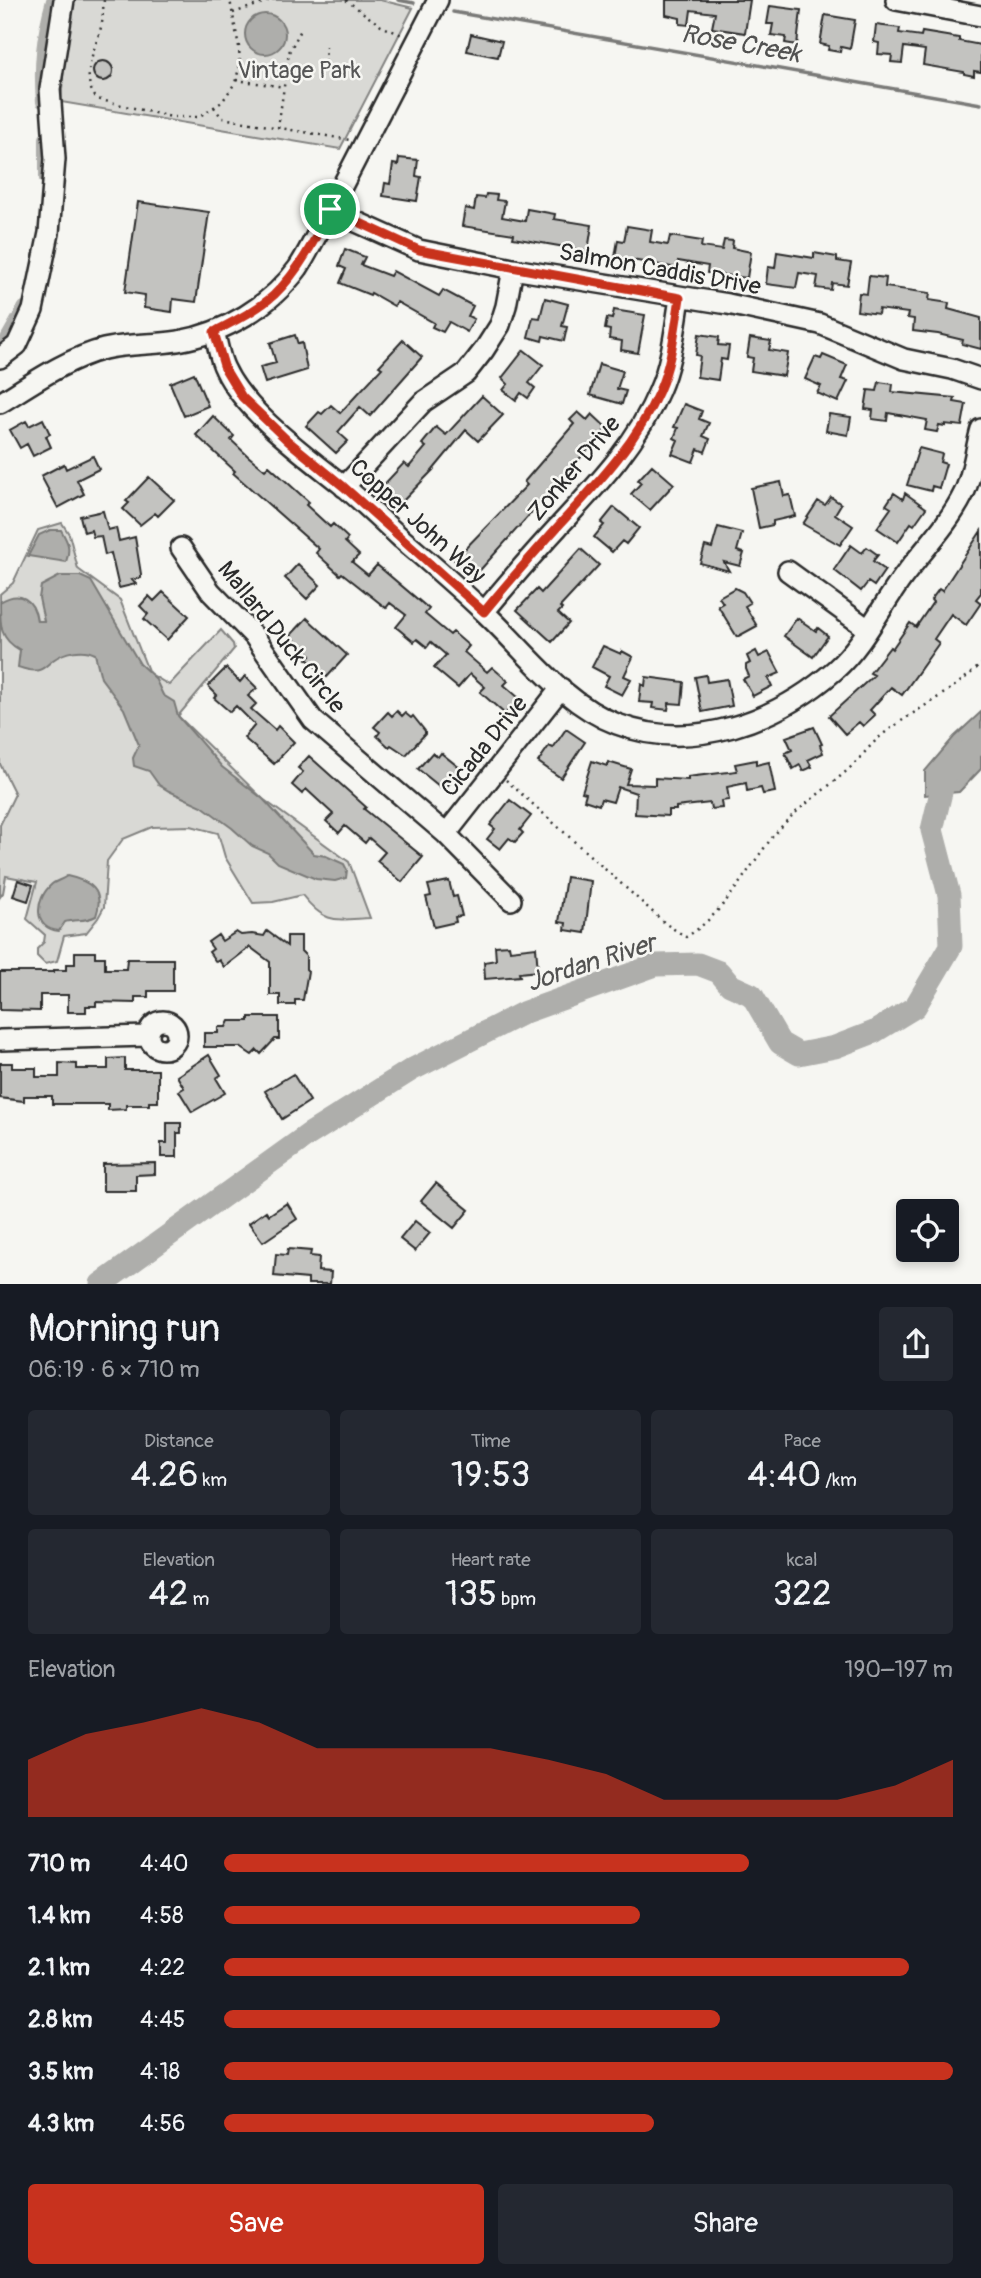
<!DOCTYPE html>
<html lang="en">
<head>
<meta charset="utf-8">
<style>
  :root { --surface:#171b24; --page:#242831; --text:#f1f3f6; --muted:#9ea1a6; --accent:#c8321e }
  body { margin:0; font-family:Pangolin,sans-serif; background:var(--page); color:var(--text); height:100vh; display:flex; flex-direction:column; font-size:26px; white-space:nowrap }
  * { box-sizing:border-box; margin:0 }
  p { font-size:23px; color:var(--muted) }
  .icon { flex:none; width:38px; height:38px; fill:none; stroke:currentColor; stroke-width:2; stroke-linecap:round; stroke-linejoin:round }
  .map { position:relative; height:1284px; overflow:hidden }
  .panel { display:flex; flex-direction:column; background:var(--surface); flex:1 }
  .panel>* { flex:none }
  .tools { position:absolute; left:896px; top:1199px; display:grid; gap:14px }
  .tools a { display:grid; place-items:center; width:63px; height:63px; border-radius:7px; background:var(--surface); box-shadow:0 4px 10px #0003; font-size:35px }
  .pin { position:absolute; display:grid; place-items:center; width:60px; height:60px; color:#fff; margin:-30px; border:4px solid #fff; border-radius:50%; box-shadow:0 2px 7px #0007 }
  .round { display:grid; place-items:center; flex:none; width:74px; height:74px; border-radius:7px; background:var(--page) }
  .overview { display:flex; align-items:center; justify-content:space-between; height:119px; padding:0 28px }
  h1 { font-size:38px; font-weight:600; line-height:52px }
  .stats { display:grid; grid-template-columns:repeat(3,1fr); gap:10px; height:119px; padding:7px 28px }
  .stats div { display:grid; align-content:center; border-radius:7px; background:var(--page); text-align:center }
  .stats b { font-size:35px; font-weight:600 }
  .stats small { font-size:19px; font-weight:400 }
  .stats p { font-size:19px }
  .chart { height:196px; padding:14px 28px }
  .chart p { display:flex; justify-content:space-between }
  .chart svg { width:100%; height:126px; margin-top:7px; fill:var(--accent); opacity:.7 }
  .cta { display:flex; gap:14px; margin-top:auto; padding:14px 28px }
  .cta a { flex:1; height:80px; border-radius:7px; background:var(--accent); color:#fff; font-size:28px; font-weight:600; line-height:80px; text-align:center }
  .cta a+a { background:var(--page); color:var(--text) }
  ul { padding:0 28px; list-style:none; font-size:23px }
  li { display:grid; grid-template-columns:112px 84px 1fr; align-items:center; height:52px }
  li i { height:18px; border-radius:9px; background:var(--accent) }
  .map>svg:first-child { display:block }
</style>
</head>
<body>
<div class="map">
<svg width="981" height="1284" viewBox="0 0 981 1284">
  <rect width="100%" height="100%" fill="#f6f6f2"/>
  <filter id="ink" filterUnits="userSpaceOnUse"><feTurbulence type="fractalNoise" baseFrequency=".0143" numOctaves="2"/><feDisplacementMap in="SourceGraphic" scale="14" xChannelSelector="R" yChannelSelector="G"/><feConvolveMatrix kernelMatrix="1 2 1 2 8 2 1 2 1" color-interpolation-filters="sRGB"/></filter>
  <g filter="url(#ink)">
    <path fill="#d9d9d5" stroke="#828280" stroke-width="2" d="M69,0h311l33,8 -73,141 -279,-47z
      M62,523l7,11 9,35 42,31 29,73 20,12 52,-55 12,14 1,5 -56,67 85,83 86,63 21,56c-35,2 -44,7 -68,-23l-29,7 -20,1 -28,-46 -7,-24 -27,-7 -39,1 -29,12 -16,22 -3,46 -6,11 -12,15 -22,3 -7,25 -12,3 -8,-8v-7l7,-7 1,-7 -18,-16 10,-37 -31,-6 -3,17 -3,4v-72l15,-31 -15,-30v-170l13,-11 25,-53z"/>
    <path fill="#aeaeab" stroke="#7a7a78" stroke-width="2" d="M245 34a20 20 0 1 1 40 0a20 20 0 1 1-40 0Z
      M50,530h11c7,12 10,18 5,32l-38,-6 11,-21z
      M60,576h20l11,5 49,83 15,14 8,17 11,7 4,14 44,51 41,32 51,55 12,2 18,8 3,6 -1,8 -11,3 -19,-2 -38,-16 -10,-10 -16,-7 -20,-18 -30,-22 -33,-15 -10,-6 -10,-14 -15,-5 -1,-8 6,-13 -15,-36 -23,-31 -6,-24c-13,-7 -31,-2 -42,6 -4,3 -9,9 -14,10 -7,2 -15,-1 -21,-3l2,-17c-20,-11 -20,-23 -20,-48 20,-12 34,-3 37,19h7l-5,-23 2,-12z
      M981,712v57l-22,23 -34,3v-24l29,-34z
      M67,876c23,5 38,14 29,40 -11,6 -20,3 -31,6l-6,9c-27,-3 -24,-32 -7,-47 4,-3 11,-5 15,-8z"/>
    <g fill="none" stroke-linecap="round" stroke-linejoin="round">
      <path stroke="#7a7a78" stroke-width="3.5" d="M398,0l16,3
        M453,12l528,92"/>
      <path stroke="#aeaeab" stroke-width="12" d="M42,102c-3,-37 0,-66 10,-102
        M45,179v-41
        M0,349l24,-42"/>
      <path stroke="#aeaeab" stroke-width="23" d="M101,1284l207,-149 103,-65 114,-58 131,-47 42,-1 21,8 11,13 22,10 28,48 19,11 36,-7 39,-15 41,-25 36,-61 -2,-51 -17,-65 14,-59 35,-31"/>
    </g>
    <path fill="#c3c3c0" stroke="#2b2b2b" stroke-width="2" d="M666,0h84l-5,33 -33,-5 3,-15 -24,-3 -2,15 -9,-1v-6l-14,-3z
      M770,6l31,4 -4,35 -12,-2 1,-6 -15,-2 2,-11h-6z
      M825,15l30,5 -5,29 -9,-2 -1,5 -12,-2 1,-4 -9,-2z
      M876,25l24,3 -1,5 22,3 1,-4 37,6v3l22,4v27l-7,-1v5l-10,-2v-2l-41,-7 2,-15 -21,-3 -2,16 -11,-1 1,-7 -14,-1 1,-11 -5,-1z
      M471,34l31,7 -4,16 -31,-6z
      M93 71a10 10 0 1 1 20 0a10 10 0 1 1-20 0Z
      M399,158l19,2 -2,16 5,1 -4,24 -34,-5 2,-13 5,1 3,-20 5,1z
      M486,194l11,1 -1,5 9,1 -3,16 23,4 2,-12 28,5 -1,5 38,6 -4,26 -75,-13 1,-4 -52,-8 3,-18 9,2 2,-13 9,1z
      M138,202l71,10 -13,90 -23,-3 -1,13 -28,-4 1,-13 -20,-3z
      M627,226l25,4 -2,12 18,3 2,-9 32,5 -1,6 21,3 2,-10 9,1 -1,7 19,4 -4,26 -40,-5 1,-7 -30,-5 -1,7 -62,-11 3,-17 6,1z
      M345,249l20,8 -4,8 29,11 3,-5 46,25 4,-6 30,16 -5,10 6,3 -7,13 -18,-10 -6,10 -11,-5 2,-4 -37,-21 -3,4 -23,-13 -1,2 -30,-12 6,-14 -7,-3z
      M777,252l37,6v-5l23,4v4l14,2 -4,22 -15,-2 -1,7 -15,-2 2,-12 -19,-3 -3,15 -30,-4 2,-17 7,1z
      M869,276l17,2 -1,9 45,6 -1,7 20,3 -1,6 33,9v31l-19,-5 1,-4 -25,-6 -25,-3 1,-12 -7,-1 1,-5 -29,-4 -1,5 -21,-3 2,-18 8,1z
      M545,298l23,6 -6,22 5,1 -3,14 -21,-5 -1,5 -14,-4 5,-20 7,1z
      M614,310l31,5 -7,38 -17,-3 1,-9 -13,-2 1,-9 -5,-1 2,-11 5,1z
      M699,334l20,3 -1,8 11,1 -2,14 -6,-1 -3,21 -21,-3 3,-21 -4,-1z
      M295,335l3,9 4,-1 5,27 -42,13 -5,-16 16,-4 -6,-20z
      M750,338l21,3 -2,9 19,3 -4,23 -33,-5 2,-13 -6,-1z
      M403,340l19,17 -52,59 -10,-9 -22,25 10,9 -12,12 -30,-27 13,-14 3,2 9,-9 9,8 42,-45 -3,-2z
      M524,350l19,15 -14,18 6,5 -7,10 -7,-5 -5,7 -13,-10 5,-6 -6,-6z
      M823,355l24,10 -6,14 7,2 -10,21 -21,-9 4,-7 -16,-7 10,-22 6,2z
      M599,364l24,7 -6,18 9,2 -4,13 -32,-9z
      M194,373l14,33 -24,10 -14,-33z
      M879,382l14,2 -1,8 63,6 -1,4 12,2 -4,22 -17,-2v2l-6,-1 -2,7 -12,-2 2,-10 -39,-7 -1,8 -15,-2 1,-9 -8,-1 3,-19 9,1z
      M482,396l21,19 -25,26 -12,-11 -33,40 -37,38 -18,-17 26,-28 5,4 17,-20 -4,-3 14,-17 10,8z
      M684,404l18,7 -3,8 10,4 -6,13 7,3 -5,13 -7,-3 -5,13 -21,-8 6,-14 -4,-2 4,-10 -4,-1z
      M578,412l9,8 5,-6 15,14 -134,150 -19,-18 73,-75 -3,-3 50,-58 -4,-4z
      M829,414l22,3 -3,18 -22,-4z
      M213,416l21,20 -3,4 17,16 17,14 4,-4 40,36 -3,3 24,22 3,-3 15,14 -3,4 14,13 -7,7 16,13 9,-10 52,44 -4,5 25,21 3,-3 16,14 -5,6 23,20 5,-5 16,14 -4,4 15,13 -14,16 -25,-22 5,-5 -15,-13 -12,14 -24,-20 12,-13 -15,-13 -4,5 -10,-8 -3,3 -18,-15 10,-12 -16,-12 -4,5 -44,-35 -2,2 -24,-22 3,-4 -86,-76 2,-2 -39,-36z
      M43,419l7,15 -4,2 5,11 -18,9 -6,-12 -7,4 -10,-18 16,-9 3,5z
      M919,448l23,6 -2,8 6,2 -7,24 -7,-2 -1,5 -24,-6z
      M93,456l6,13 -22,11 7,14 -26,14 -17,-32 23,-12 2,5z
      M652,465l22,19 -24,26 -19,-16 10,-11 -3,-3z
      M149,477l25,23 -16,16 -3,-3 -15,12 -17,-16 6,-6 -3,-2z
      M781,482l3,14 6,-1 5,21 -22,5v4l-14,3 -8,-40z
      M894,493l9,6 2,-6 21,15 -12,17 -3,-2 -13,19 -21,-14 14,-20 -5,-3z
      M831,497l10,7 -6,10 18,12 -13,19 -37,-21 15,-23 7,4z
      M614,507l25,21 -13,16 -4,-3 -10,11 -18,-15 10,-12 -3,-2z
      M103,511l5,19 8,-2 3,13 16,-4 6,37v4l-9,2 4,4 -17,4 -8,-35 -6,2 -4,-19 -8,1 -2,-7 -7,2 -4,-16z
      M718,527l24,6 -5,18 7,2 -4,13 -16,-4 5,9 -29,-8 5,-17 7,2z
      M981,531v62l-5,6 5,4 -15,22 -15,-11 -17,25 5,4 -37,52 -11,-8 -21,23 5,5 -12,11 -4,-4 -14,12 -16,-18 45,-41 -4,-2 20,-26 2,2 18,-26 6,4 17,-25 -2,-2 8,-11 3,2z
      M851,545l11,8 5,-6 11,8 -5,6 12,9 -11,16 -6,-4 -7,9 -27,-21z
      M581,549l18,16 -39,42 2,2 -4,4 11,10 -17,19 -35,-32 20,-21 4,4z
      M298,564l22,21 -13,14 -22,-21z
      M735,588l8,4 7,11 -5,3 12,20 -20,11 -19,-31 5,-3 -4,-6z
      M163,592l26,24 -22,24 -23,-21 4,-5 -8,-8 9,-10 5,5z
      M307,618l40,37 -20,22 -20,-18 4,-4 -21,-19z
      M797,618l19,13 2,-3 10,8 -15,21 -29,-21z
      M603,646l18,8 1,-3 11,6 -9,19 7,3 -9,16 -18,-9 5,-10 -17,-9z
      M756,651l3,6 10,-5 11,21 -12,5 4,8 -19,10 -10,-17 6,-3 -3,-7v-4l4,-2 -3,-7z
      M226,668l14,14 5,-6 12,12 -9,8 8,8 -5,5 24,21 3,-4 16,16 -20,22 -30,-26 11,-13 -19,-19 -6,6 -16,-14 3,-3 -9,-9z
      M706,675l1,7 20,-3 5,27 -30,6 -7,-35z
      M646,677l38,5 -2,22 -13,-1 -1,7 -16,-2 1,-5 -14,-1 2,-18 4,2z
      M397,711l5,5 3,-3 6,5 2,-2 12,15v3l-19,21 -15,-10 -2,2 -12,-11 3,-4 -6,-5 14,-15 4,4z
      M814,727l8,17 -2,1 3,8 -15,7 4,7 -9,4 -3,-6 -7,4 -8,-16 7,-3 -6,-13z
      M566,729l19,13 -24,36 -23,-16 11,-16 4,2z
      M432,753l6,4 3,-4 20,16 -17,21 -26,-21z
      M309,756l57,51 -2,2 59,48 -21,25 -25,-21 8,-9 -16,-14 -4,5 -20,-17 -6,7 -13,-12 7,-7 -27,-25 -4,5 -10,-9 11,-13 -5,-4z
      M756,760v5l13,-3 6,30 -12,2 -2,-6 -14,3 -1,-8 -19,4 2,13 -8,1 1,7 -11,1 -1,-6 -34,4v3h-8v6l-33,-2 1,-21 -18,-6 -5,15 -12,-3 -2,6 -15,-5 2,-7 -4,-1 10,-31 15,5 1,-4 23,7 -5,15 29,1v-7l33,2v-3l49,-6 -2,-7z
      M510,800l21,16 -11,14 3,3 -8,9 -6,-4 -9,11 -13,-10 8,-10 -5,-4z
      M566,877l25,4 -6,52 -20,-3 1,-7 -7,-1z
      M18,880l15,5 -5,16 -15,-5z
      M449,881l4,16 4,-1 5,20 -7,1 1,5 -22,5 -8,-30 5,-1 -3,-11z
      M267,931l20,15v-10h14v15l5,5v13l2,2 -5,29h-8v5h-15v-10h-10v-33l-20,-15 -26,20 -5,-7 -3,2 -7,-10 4,-3 -5,-7 10,-7 4,6 14,-9 5,3 11,-1 12,2z
      M509,945l1,5 26,-3 2,24 -19,2 1,3 -35,3 -1,-17 12,-2 -1,-14z
      M75,952h20v5h10v12h21l1,-10h46v32h-25v6h-13v6l-39,-1v4h-10v6h-18v-17h-28v16l-40,-1v-38h54v-2h12v-6h9z
      M249,1017h30v22h-4l-14,15 -4,-4 -5,5 -12,-8h-36v-14h14v-6h8l3,-6h20z
      M209,1055l12,20 -5,3 9,15 -33,19 -13,-21 5,-3 -7,-12z
      M125,1058v12h33v32h-9v3h-23v4l-18,1v-6h-56v-8h-28v5l-24,-3v-35h12v5h24v9h23v-14l18,1v5h31v-10z
      M293,1074l17,27 -28,18 -17,-28z
      M167,1123h14v10h-4v24h-16v-14h6z
      M155,1163v11l-19,1v16h-33v-27z
      M436,1183l33,27 -15,18 -33,-27z
      M287,1203l10,16 -34,23 -14,-19 17,-12 3,4z
      M415,1221l15,12 -15,18 -15,-12z
      M288,1249l23,2 -1,5 9,1 -1,14 13,1 -1,12h-22v-5l-34,-3 2,-22 11,1z"/>
    <g fill="none" stroke-linecap="round" stroke-linejoin="round">
      <g stroke="#2b2b2b" stroke-width="24">
        <path id="minor" d="M896,0l85,16
          M330,210l89,40 94,19 215,35 92,20 84,35 48,10 29,10
          M214,332c4,12 5,26 11,37 19,42 80,86 116,115 21,17 41,37 61,55 28,24 56,48 82,73 41,38 79,92 133,112 75,29 160,-3 218,-54 28,-25 46,-63 68,-93 20,-27 46,-53 61,-84 9,-19 11,-43 17,-64
          M0,358l17,-13 16,-35 16,-77 6,-74 -5,-70 14,-89
          M0,403c31,-19 68,-45 104,-54 24,-6 50,-4 74,-8 47,-8 92,-35 120,-73 8,-12 14,-25 21,-37l119,-231
          M344,487l79,-85 43,-29 18,-23 16,-25 6,-19 7,-37
          M181,548l30,44 43,44 59,84 133,114 65,66
          M788,571l80,58
          M484,612c24,-29 48,-57 74,-85 38,-41 79,-83 101,-136 13,-29 16,-63 21,-93
          M446,834l115,-146
          M149 1035a14 14 0 1 1 28 0a14 14 0 1 1-28 0Z
          M0,1040l148,-4"/>
      </g>
      <path stroke="#2b2b2b" stroke-width="2.5" stroke-dasharray="2 5" stroke-linecap="butt" d="M104,0c-1,7 -1,15 -2,23 -5,24 -24,54 -5,76l74,18h27l24,-15 13,-19 5,-18 -1,-18 -9,-47
        M346,0l35,26 21,9
        M233,13l39,-13
        M325,62l1,-15
        M236,80l48,7
        M214,107l8,11 128,22
        M278,128l11,-76 13,-24
        M506,780l160,144 20,13c48,-29 68,-87 108,-123 19,-17 40,-31 58,-48 10,-10 19,-22 30,-31 32,-25 69,-42 99,-71"/>
      <use href="#minor" stroke="#f6f6f2" stroke-width="19"/>
    </g>
  </g>
  <g fill="none" stroke-linecap="round" stroke-linejoin="round" filter="url(#ink)">
    <g stroke="#fff" stroke-width="14">
      <path id="route" d="M330,209l89,41 261,48c-5,30 -8,64 -21,93 -22,51 -61,92 -98,132 -26,29 -52,58 -77,89l-140,-125 -56,-46 -46,-44 -17,-28 -11,-37c20,-11 42,-21 60,-37 25,-24 41,-55 56,-86z"/>
    </g>
    <use href="#route" stroke="#c8321e" stroke-width="9"/>
  </g>
  <g text-anchor="middle" stroke-width="5" stroke-linejoin="round" paint-order="stroke">
    <g font-size="24" fill="#565656" stroke="#f6f6f2">
      <text x="299" y="78">Vintage Park</text>
    </g>
    <g font-size="24" fill="#2b2b2b" stroke="#f6f6f2">
      <text transform="translate(660 269) rotate(10)" y="8">Salmon Caddis Drive</text>
      <text transform="translate(574 468) rotate(-50)" y="8">Zonker Drive</text>
      <text transform="translate(418 521) rotate(42)" y="8">Copper John Way</text>
      <text transform="translate(282 637) rotate(51)" y="8">Mallard Duck Circle</text>
      <text transform="translate(484 746) rotate(-51)" y="8">Cicada Drive</text>
    </g>
    <g font-size="26" font-style="italic" fill="#525251" stroke="#f6f6f2">
      <text transform="translate(741 43) rotate(10)" y="9">Rose Creek</text>
      <text transform="translate(591 962) rotate(-18)" y="9">Jordan River</text>
    </g>
  </g>
</svg>
<div class="tools">
<a><svg class="icon" aria-label="locate" viewBox="0 0 24 24"><circle cx="12" cy="12" r="6"/><path d="M12 2v4M12 18v4M2 12h4M18 12h4"/></svg></a>
</div>
<div class="pin" style="left:330px;top:209px;background:#1e9e55"><svg class="icon" aria-label="arrive" viewBox="0 0 24 24"><path d="M6 21V4h12l-3 4 3 4H6"/></svg></div>
</div>
<section class="panel">
<div class="overview"><div><h1>Morning run</h1><p>06:19 · 6 × 710 m</p></div><a class="round"><svg class="icon" aria-label="share" viewBox="0 0 24 24"><path d="M12 15V3M7 8l5-5 5 5M5 13v7h14v-7"/></svg></a></div>
<div class="stats">
<div><p>Distance</p><b>4.26<small> km</small></b></div>
<div><p>Time</p><b>19:53</b></div>
<div><p>Pace</p><b>4:40<small> /km</small></b></div>
</div>
<div class="stats">
<div><p>Elevation</p><b>42<small> m</small></b></div>
<div><p>Heart rate</p><b>135<small> bpm</small></b></div>
<div><p>kcal</p><b>322</b></div>
</div>
<div class="chart"><p><span>Elevation</span>190–197 m</p>
<svg viewBox="0 0 160 44" preserveAspectRatio="none"><path d="M0 44V24L10 15L20 11L30 6L40 11L50 20L60 20L70 20L80 20L90 24L100 29L110 38L120 38L130 38L140 38L150 33L160 24V44z"/></svg>
</div>
<ul>
<li><b>710 m</b>4:40<i style="width:72%"></i></li>
<li><b>1.4 km</b>4:58<i style="width:57%"></i></li>
<li><b>2.1 km</b>4:22<i style="width:94%"></i></li>
<li><b>2.8 km</b>4:45<i style="width:68%"></i></li>
<li><b>3.5 km</b>4:18<i style="width:100%"></i></li>
<li><b>4.3 km</b>4:56<i style="width:59%"></i></li>
</ul>
<div class="cta"><a>Save</a><a>Share</a></div>
</section>
</body>
</html>
